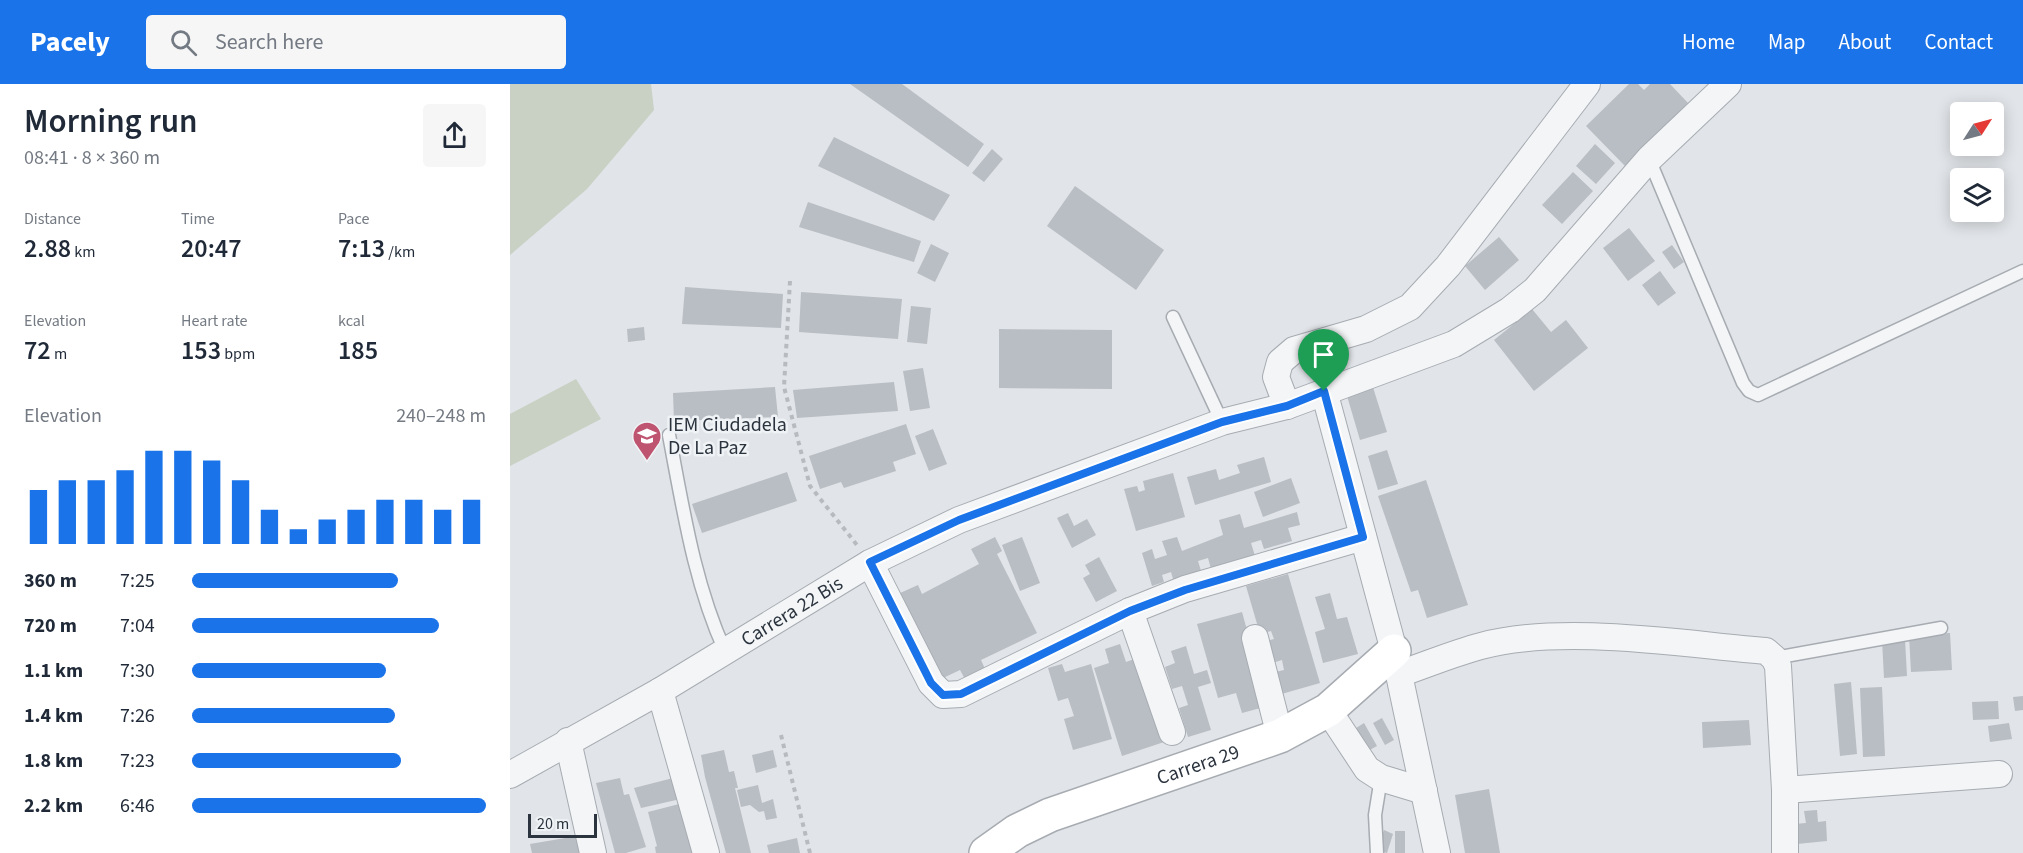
<!DOCTYPE html>
<html lang="en">
<head>
<meta charset="utf-8">
<style>
  :root { --surface:#fff; --page:#f6f6f7; --text:#1f2937; --muted:#747a83; --accent:#1a73e8 }
  body { margin:0; font-family:"Source Sans 3",sans-serif; background:var(--page); color:var(--text); height:100vh; display:flex; flex-direction:column; font-size:22px; white-space:nowrap }
  * { box-sizing:border-box; margin:0 }
  p { font-size:20px; color:var(--muted) }
  .icon { flex:none; width:33px; height:33px; fill:none; stroke:currentColor; stroke-width:2; stroke-linecap:round; stroke-linejoin:round }
  .map { position:relative; flex:1; overflow:hidden }
  .details { display:flex; flex-direction:column; background:var(--surface); width:510px }
  .details>* { flex:none }
  .needle { width:39px; rotate:54deg }
  .controls { position:absolute; left:1440px; top:18px; display:grid; gap:12px }
  .controls a { display:grid; place-items:center; width:54px; height:54px; border-radius:6px; background:var(--surface); box-shadow:0 3px 15px #0003; font-size:30px }
  .scale { position:absolute; left:18px; bottom:15px; width:69px; box-sizing:border-box; padding-left:6px; border:3px solid #2b343e; border-top:0; font-size:16px; line-height:21px; white-space:nowrap; color:#2b343e; -webkit-text-stroke:4px #f0f3f6; paint-order:stroke }
  .pin { position:absolute; display:grid; place-items:center; width:51px; height:51px; color:#fff; margin:-62px -26px; border-radius:50% 50% 50% 0; rotate:-45deg; box-shadow:0 0 6px #0007 }
  .pin .icon { rotate:45deg }
  .round { display:grid; place-items:center; flex:none; width:63px; height:63px; border-radius:6px; background:var(--page) }
  .overview { display:flex; align-items:center; justify-content:space-between; height:102px; padding:0 24px }
  h1 { font-size:33px; font-weight:600; line-height:45px }
  .figures { display:grid; grid-template-columns:repeat(3,1fr); gap:9px; height:102px; padding:6px 24px }
  .figures div { display:grid; align-content:center }
  .figures b { font-size:26px; font-weight:600 }
  .figures small { font-size:16px; font-weight:400 }
  .figures p { font-size:16px }
  .chart { height:168px; padding:12px 24px }
  .chart p { display:flex; justify-content:space-between }
  .chart svg { width:100%; height:108px; margin-top:6px; stroke:var(--accent); stroke-width:6 }
  ul { padding:0 24px; list-style:none; font-size:20px }
  li { display:grid; grid-template-columns:96px 72px 1fr; align-items:center; height:45px }
  li i { height:15px; border-radius:8px; background:var(--accent) }
  header { display:flex; align-items:center; gap:36px; box-sizing:border-box; height:84px; padding:0 30px; background:var(--accent); color:#fff }
  header strong { font-size:28px }
  nav { display:flex; gap:33px; margin-inline-start:auto; font-size:21px }
  .search { width:420px; height:54px; background:var(--page); display:flex; align-items:center; gap:15px; box-sizing:border-box; padding:0 21px; border-radius:6px; color:var(--muted); font-size:22px }
  main { display:flex; flex:1; min-height:0 }
  .map>svg:first-child { display:block }
</style>
</head>
<body>
<header>
<strong>Pacely</strong>
<div class="search"><svg class="icon" aria-label="search" viewBox="0 0 24 24"><circle cx="10" cy="10" r="6"/><path d="M15 15l6 6"/></svg>Search here</div>
<nav><a>Home</a><a>Map</a><a>About</a><a>Contact</a></nav>
</header>
<main>
<section class="details">
<div class="overview"><div><h1>Morning run</h1><p>08:41 · 8 × 360 m</p></div><a class="round"><svg class="icon" aria-label="share" viewBox="0 0 24 24"><path d="M12 15V3M7 8l5-5 5 5M5 13v7h14v-7"/></svg></a></div>
<div class="figures">
<div><p>Distance</p><b>2.88<small> km</small></b></div>
<div><p>Time</p><b>20:47</b></div>
<div><p>Pace</p><b>7:13<small> /km</small></b></div>
</div>
<div class="figures">
<div><p>Elevation</p><b>72<small> m</small></b></div>
<div><p>Heart rate</p><b>153<small> bpm</small></b></div>
<div><p>kcal</p><b>185</b></div>
</div>
<div class="chart"><p><span>Elevation</span>240–248 m</p>
<svg viewBox="0 0 160 44" preserveAspectRatio="none"><path d="M5 44V22M15 44V18M25 44V18M35 44V14M45 44V6M55 44V6M65 44V10M75 44V18M85 44V30M95 44V38M105 44V34M115 44V30M125 44V26M135 44V26M145 44V30M155 44V26"/></svg>
</div>
<ul>
<li><b>360 m</b>7:25<i style="width:70%"></i></li>
<li><b>720 m</b>7:04<i style="width:84%"></i></li>
<li><b>1.1 km</b>7:30<i style="width:66%"></i></li>
<li><b>1.4 km</b>7:26<i style="width:69%"></i></li>
<li><b>1.8 km</b>7:23<i style="width:71%"></i></li>
<li><b>2.2 km</b>6:46<i style="width:100%"></i></li>
</ul>
</section>
<div class="map">
<svg width="1513" height="769" viewBox="0 0 1513 769">
  <rect width="100%" height="100%" fill="#e1e4e8"/>
  <path fill="#c8d1c3" d="M0,0h141l3,26 -67,79 -77,66z
    M66,295l25,40 -91,47v-52z"/>
  <path fill="#b9bec4" d="M340,0h52l82,60 -16,23z
    M1119,0h9l6,6 6,-6h20l18,19 -63,63 -39,-40z
    M324,53l116,58 -16,26 -116,-55z
    M1085,60l20,19 -19,21 -20,-18z
    M482,65l11,10 -19,23 -12,-9z
    M1063,88l20,19 -31,33 -20,-19z
    M565,102l89,64 -28,40 -89,-64z
    M298,118l113,39 -7,21 -115,-35z
    M1119,144l26,33 -27,20 -25,-33z
    M989,153l20,23 -34,30 -20,-24z
    M421,160l18,9 -14,29 -18,-9z
    M1162,161l12,17 -10,7 -12,-17z
    M1150,187l16,22 -18,13 -16,-21z
    M175,203l98,7 -2,34 -99,-4z
    M291,208l101,7 -4,40 -99,-7z
    M401,222l20,2 -4,36 -20,-2z
    M1022,225l19,23 15,-12 22,28 -54,43 -40,-51z
    M134,243l1,13 -17,2 -1,-13z
    M489,245l113,1v59l-113,-1z
    M413,284l7,40 -20,3 -7,-40z
    M861,297l16,51 -27,8 -15,-51z
    M384,298l4,29 -101,7 -4,-28z
    M265,303l3,30 -104,4 -1,-28z
    M396,340l10,30 -23,8 3,9 -52,17 -3,-6 -21,7 -11,-33z
    M423,345l14,35 -18,7 -14,-35z
    M877,366l11,34 -20,6 -10,-34z
    M754,373l7,25 -76,23 -8,-28 29,-8 3,11 21,-7 -3,-8z
    M277,388l10,29 -95,32 -10,-29z
    M663,389l12,44 -49,14 -12,-42 13,-3 2,6 6,-2 -2,-9z
    M781,394l9,25 -37,14 -9,-25z
    M916,396l42,125 -41,13 -9,-28 -7,2 -33,-96z
    M787,428l3,13 -12,3 4,13 -28,8 -3,-9 -10,3 4,13 -44,13 -3,-11 -10,3 3,10 -28,8 -2,-7 -9,3 2,7 -12,4 -10,-33 10,-4 3,10 12,-4 -5,-14 15,-4 5,14 41,-16 -4,-15 21,-6 4,14z
    M558,429l6,13 13,-7 9,16 -24,13 -15,-30z
    M485,453l7,14 -5,3 40,79 -56,27 5,11 -20,10 -6,-11 -19,9 -43,-85 20,-9 4,9 57,-30 -8,-15z
    M512,453l18,46 -20,8 -18,-46z
    M589,473l18,34 -21,11 -13,-24 7,-4 -5,-9z
    M778,490l32,109 -42,12 -7,-22 13,-3 -2,-10 -13,4 -6,-22 11,-3 -3,-8 -11,3 -14,-48z
    M820,509l7,26 10,-2 11,37 -35,9 -8,-31 10,-3 -10,-32z
    M732,528l26,94 -26,7 -6,-20 -18,5 -21,-74z
    M1440,549l2,37 -41,2 -2,-37z
    M1395,555l2,37 -23,2 -2,-38z
    M610,560l6,18 14,-5 27,84 -45,15 -28,-88 15,-5 -4,-14z
    M676,562l8,28 13,-4 4,13 -13,4 13,43 -23,7 -9,-29 9,-3 -6,-19 -10,3 -7,-22 10,-4 -4,-12z
    M552,580l3,8 26,-8 21,75 -39,11 -9,-31 10,-3 -6,-18 -10,3 -10,-33z
    M1341,598l6,72 -17,2 -6,-72z
    M1372,603l3,69 -22,1 -3,-69z
    M1513,612v14l-8,1 -2,-14z
    M1488,617l1,18 -26,1 -1,-18z
    M872,634l12,22 -9,5 -12,-22z
    M1239,636l2,25 -48,3 -1,-26z
    M854,639l13,23 -11,6 -13,-22z
    M1499,639l3,16 -22,3 -2,-16z
    M214,666l5,22 5,-1 4,17h-3l16,65h-25l-21,-76 -4,-22z
    M263,666l4,17 -21,6 -4,-18z
    M167,693l8,21 -44,10 -7,-20z
    M110,694l4,17 5,-1 17,53 -20,6h-11l-19,-70z
    M248,701l4,18 11,-4 4,19 -11,2 -2,-9 -5,1 -9,-7 -9,2 -4,-17z
    M979,705l11,64h-35l-10,-58z
    M181,717l14,52h-49l-1,-6 2,-1 -9,-34z
    M1307,726l1,12 8,-1 1,20 -30,3 -2,-20 11,-1 -2,-12z
    M874,746l9,4 -6,19 -10,-3z
    M885,747h10v22h-10z
    M67,752l3,17h-48l-2,-9z
    M287,754l3,15h-31l-2,-8z"/>
  <g fill="none" stroke-linecap="round" stroke-linejoin="round">
    <g stroke="#a7acb2" stroke-width="15">
      <path id="lane" d="M1139,75l94,224 6,8 9,4 265,-124
        M663,233l49,105
        M159,351c14,73 25,148 56,216
        M1264,574l167,-30
        M867,769l-2,-38 6,-37"/>
    </g>
    <g stroke="#a7acb2" stroke-width="28">
      <g id="street">
        <path d="M814,307l70,260 43,202"/>
        <path d="M777,322l-11,-29 4,-15 14,-12 72,-21 44,-22 38,-41 139,-182"/>
        <path d="M360,479l61,120 12,12 18,-1 169,-83 55,-22 178,-52"/>
        <path d="M620,527l42,121"/>
        <path d="M745,554l25,98"/>
        <path d="M889,590c27,-9 55,-21 82,-28 81,-22 201,-2 285,5l8,7 4,8 7,124v63"/>
        <path d="M150,607l46,162"/>
        <path d="M818,626l39,59 14,9 43,13"/>
        <path d="M58,657l25,112"/>
        <path id="s1" d="M0,691l150,-84 210,-128 89,-43 263,-98 65,-16 167,-62 56,-34 25,-20 114,-131 79,-75"/>
        <path d="M1275,706l214,-16"/>
      </g>
    </g>
    <g stroke="#a7acb2" stroke-width="36">
      <g id="secondary">
        <path id="s2" d="M476,769l31,-22 33,-16 230,-79 48,-26 66,-59"/>
      </g>
    </g>
    <path stroke="#b7bbc0" stroke-width="4" stroke-dasharray="4.5 4.5" stroke-linecap="butt" d="M280,197l-6,106 26,99 47,59
      M271,651l29,118"/>
    <use href="#lane" stroke="#f3f5f7" stroke-width="12"/>
    <use href="#street" stroke="#f3f5f7" stroke-width="26"/>
    <use href="#secondary" stroke="#fff" stroke-width="33"/>
  </g>
  <g fill="none" stroke-linecap="round" stroke-linejoin="round">
    <g stroke="#fff" stroke-width="12">
      <path id="route" d="M814,307l39,146 -178,53 -55,21 -169,83 -18,1 -12,-12 -61,-121 89,-42 263,-98 65,-16z"/>
    </g>
    <use href="#route" stroke="#1a73e8" stroke-width="8"/>
  </g>
  <defs>
    <g id="university-pin" transform="scale(1.5)"><path d="M0 17L-7.5 6A9.5 9.5 0 1 1 7.5 6Z" fill="#bf5470" stroke="#f0f3f6"/><path d="M0-5L7-2L0 1L-7-2ZM-4 1L0 2.5L4 1V4Q0 6-4 4Z" fill="#fff"/></g>
  </defs>
  <g fill-rule="evenodd">
    <use href="#university-pin" x="137" y="352"/>
  </g>
  <g text-anchor="middle" stroke-width="5" stroke-linejoin="round" paint-order="stroke">
    <g font-size="20" fill="#2b343e" stroke="#f0f3f6" text-anchor="start">
      <text x="158" y="347">IEM Ciudadela<tspan x="158" dy="23">De La Paz</tspan></text>
    </g>
    <g font-size="20" fill="#2b343e" stroke="#f0f3f6">
      <text dy="7" stroke="none"><textPath href="#s1" startOffset="326">Carrera 22 Bis</textPath></text>
      <text dy="7" stroke="none"><textPath href="#s2" startOffset="231">Carrera 29</textPath></text>
    </g>
  </g>
</svg>
<div class="controls">
<a><svg class="needle" viewBox="-14 -14 28 28"><path d="M0-13l5 13h-10z" fill="#e53935"/><path d="M0 13l5-13h-10z" fill="#747a83"/></svg></a>
<a><svg class="icon" aria-label="layers" viewBox="0 0 24 24"><path d="M12 4l9 5-9 5-9-5zM3 14l9 5 9-5"/></svg></a>
</div>
<div class="scale">20 m</div>
<div class="pin" style="left:814px;top:307px;background:#1e9e55"><svg class="icon" aria-label="arrive" viewBox="0 0 24 24"><path d="M6 21V4h12l-3 4 3 4H6"/></svg></div>
</div>
</main>
</body>
</html>
